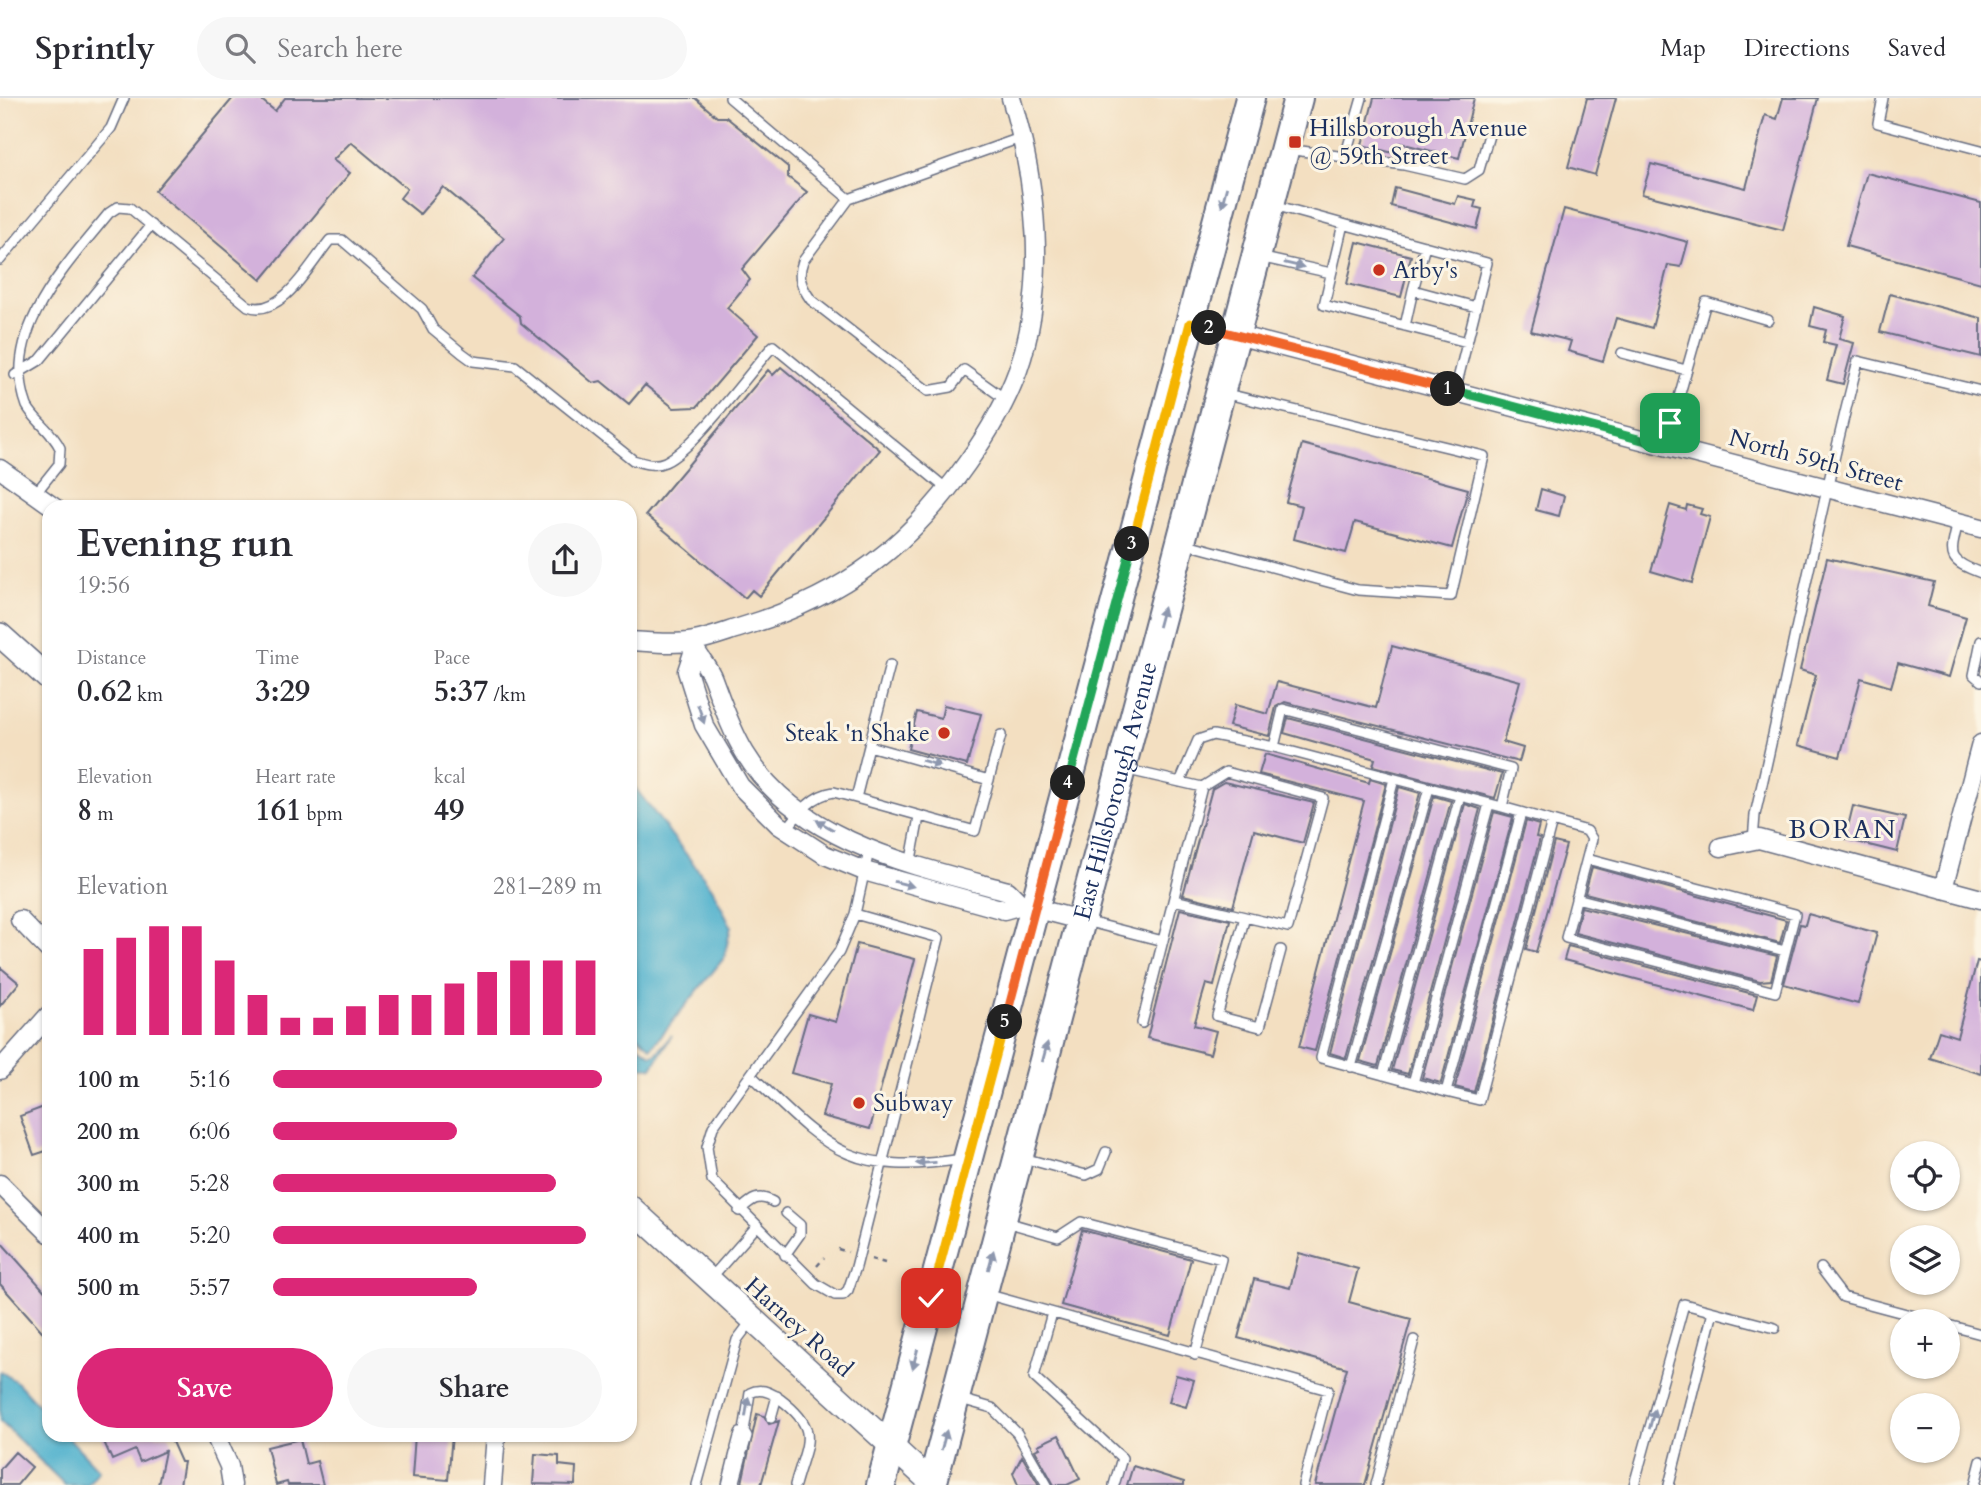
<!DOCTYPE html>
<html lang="en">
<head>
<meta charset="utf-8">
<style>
  :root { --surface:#fff; --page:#f7f7f7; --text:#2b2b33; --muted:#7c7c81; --line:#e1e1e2; --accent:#db2777 }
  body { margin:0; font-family:Cardo,serif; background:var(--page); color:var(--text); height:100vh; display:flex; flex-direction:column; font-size:26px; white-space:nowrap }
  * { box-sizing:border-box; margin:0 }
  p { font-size:23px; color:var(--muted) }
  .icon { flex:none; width:38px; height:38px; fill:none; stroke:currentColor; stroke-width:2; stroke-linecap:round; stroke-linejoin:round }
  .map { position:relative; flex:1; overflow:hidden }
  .sheet { position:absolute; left:42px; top:402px; width:595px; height:942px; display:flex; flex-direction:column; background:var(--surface); border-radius:21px; box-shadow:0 2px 5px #0004 }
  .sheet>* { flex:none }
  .controls { position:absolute; left:1890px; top:1043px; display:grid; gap:14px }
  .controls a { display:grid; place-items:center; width:70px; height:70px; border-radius:50%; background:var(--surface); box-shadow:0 2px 5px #0004; font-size:35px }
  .pin { position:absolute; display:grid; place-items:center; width:60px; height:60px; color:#fff; margin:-30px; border-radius:14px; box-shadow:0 4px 10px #0006 }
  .km { position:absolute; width:35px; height:35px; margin:-18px; border-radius:50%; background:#222; color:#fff; font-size:19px; line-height:35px; text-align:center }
  .round { display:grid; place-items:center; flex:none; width:74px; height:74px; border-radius:37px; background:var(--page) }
  .headline { display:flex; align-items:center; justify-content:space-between; height:119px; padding:0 35px }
  h1 { font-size:38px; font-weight:800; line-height:52px }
  .metrics { display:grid; grid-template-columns:repeat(3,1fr); gap:10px; height:119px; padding:7px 35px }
  .metrics div { display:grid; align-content:center }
  .metrics b { font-size:30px; font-weight:800 }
  .metrics small { font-size:19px; font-weight:400 }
  .metrics p { font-size:19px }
  .chart { height:196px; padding:14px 35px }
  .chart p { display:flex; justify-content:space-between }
  .chart svg { width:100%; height:126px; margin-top:7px; stroke:var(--accent); stroke-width:6 }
  .cta { display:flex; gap:14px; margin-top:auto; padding:14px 35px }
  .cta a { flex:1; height:80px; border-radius:42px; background:var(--accent); color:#fff; font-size:28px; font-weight:800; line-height:80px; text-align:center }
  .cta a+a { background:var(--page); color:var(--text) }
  ul { padding:0 35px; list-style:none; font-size:23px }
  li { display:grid; grid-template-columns:112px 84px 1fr; align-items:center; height:52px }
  li i { height:18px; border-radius:9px; background:var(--accent) }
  header { display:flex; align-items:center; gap:42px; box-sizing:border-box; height:98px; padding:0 35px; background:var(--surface); border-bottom:2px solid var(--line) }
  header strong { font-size:33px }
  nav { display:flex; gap:38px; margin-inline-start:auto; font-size:24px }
  .search { width:490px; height:63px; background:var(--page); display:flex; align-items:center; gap:18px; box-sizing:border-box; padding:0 24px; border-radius:38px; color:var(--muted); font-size:26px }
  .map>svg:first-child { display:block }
</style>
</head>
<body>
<header>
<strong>Sprintly</strong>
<div class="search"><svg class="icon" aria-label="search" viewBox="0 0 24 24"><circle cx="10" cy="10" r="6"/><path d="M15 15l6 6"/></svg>Search here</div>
<nav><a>Map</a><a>Directions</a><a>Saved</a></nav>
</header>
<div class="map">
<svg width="1981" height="1387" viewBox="0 0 1981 1387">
  <rect width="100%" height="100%" fill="#fcf5e5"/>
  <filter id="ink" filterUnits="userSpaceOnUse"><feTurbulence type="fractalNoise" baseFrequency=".0143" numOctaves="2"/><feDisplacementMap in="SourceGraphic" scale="14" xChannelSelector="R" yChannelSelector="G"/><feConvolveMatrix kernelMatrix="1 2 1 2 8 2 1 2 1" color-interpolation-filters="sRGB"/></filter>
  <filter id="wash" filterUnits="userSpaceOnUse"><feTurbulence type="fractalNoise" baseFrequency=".00686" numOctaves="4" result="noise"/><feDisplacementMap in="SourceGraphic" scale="28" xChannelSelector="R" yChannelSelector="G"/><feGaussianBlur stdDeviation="1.57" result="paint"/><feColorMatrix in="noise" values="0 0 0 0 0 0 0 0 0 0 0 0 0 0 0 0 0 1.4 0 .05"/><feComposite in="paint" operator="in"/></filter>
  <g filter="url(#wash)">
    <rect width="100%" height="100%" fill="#f3dfc1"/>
    <path fill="#4eb0cd" stroke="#347096" stroke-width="2" d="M630,683l82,107 19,38 -7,32 -73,90 -21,-19z
      M672,937l-20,33 -22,-1v-28l21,16 5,-1z
      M0,1273l18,12 31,34v18h17l33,35 -12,15h-22l-65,-64z"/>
    <g id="blocks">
      <path fill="#d3b1db" d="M233,0h26l16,13 10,-13h410l22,19h9l62,50v10l19,15 -65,77 8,11 -23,28 31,27 -61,72 -23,1 -29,-23 -16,19 -28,-23 -8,2 -72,-60 -1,-7 -48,-38 32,-40 -61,-51 -23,27 -20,-16 7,-9 -56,-47 -18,18 17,13 -89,107 -106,-89z
        M1374,0h100l-15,60 -59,-15 -3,11 -35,-9z
        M1587,0h29l-21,77 -27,-8z
        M1783,0h35l-35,132 -141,-36 9,-30 95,24 19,-73 12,4z
        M1867,75l114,30v80l-135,-37z
        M1395,90l60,16 3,-8 18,4 -2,7 8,2 -5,20 -86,-23z
        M1564,111l124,33 -7,25 -13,-2 -16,63 -36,-10 -13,43 -35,-10 3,-10 -40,-10z
        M1357,144l54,14 -10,41 -54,-13z
        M1890,196l91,24v39l-101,-25z
        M1814,209l31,9 -6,23 15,4 -11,41 -16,-4 9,-35 -13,-3 3,-12 -16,-4z
        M781,269l99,83 -121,146 -7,-6 -7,8 -99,-83 122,-145 5,5z
        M1302,346l166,45 -16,59 -97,-26 -9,31 -52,-14 8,-33 -16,-4z
        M1541,391l23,7 -5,20 -23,-6z
        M1670,407l16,5 1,-5 15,4 -2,5 10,3 -18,66 -41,-12z
        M1827,460l107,24 -6,24 38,11 -17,60 -51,-14 -7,24 -30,-9 -21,79 -42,-12 18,-70 -16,-5z
        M1392,548l128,35 -17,61 20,6 -4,14 -234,-60 -9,5 -7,29 -40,-10 6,-21 33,9 9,-32 99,26z
        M944,607l37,9 -14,51 -59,-16 9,-37 24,6z
        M1288,620l214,56 -7,24 -122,-32 2,-7 -91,-26z
        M1265,656l104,29 1,-4 16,5 -71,267 -16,-4 65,-246 -105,-27z
        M1224,684l90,21 -11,40 -49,-13 -21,77 -50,-12 29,-106z
        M1399,689l21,6 -74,265 -16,-5z
        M1434,698l17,5 -73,265 -18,-5z
        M1465,706l15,5 -72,265 -16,-4z
        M1853,708l52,12 -8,34 -52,-13z
        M1494,714l19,5 -72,266 -19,-5z
        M1526,723l13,4 -3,12 4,1 -66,254 -19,-5z
        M1554,744l12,3 -30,107 -10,-3z
        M1592,769l194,53 -6,23 -195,-50z
        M1581,809l196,49 -6,24 -11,1 -185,-48z
        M1180,811l50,11 -16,66 -8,-2 -12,41 22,6 -6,23 -63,-16z
        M1808,816l69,19 -19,71 -74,-20 16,-60 5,1z
        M857,846l58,15 -45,170 -48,-13 9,-32 -40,-11 17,-59 28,8z
        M1568,848l189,49 -4,15 -189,-50z
        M1977,863l4,1v112l-51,-16 9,-27 18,6z
        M0,869l19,16 -19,23z
        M49,1007v45l-15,5 -14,-39z
        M1082,1132l109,29 -21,76 -109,-30z
        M0,1143l49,55v43l-49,-55z
        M1299,1155l59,16 -9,33 62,17 -46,166h-50l32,-117 -109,-30 16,-59 36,9z
        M1176,1277l18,5 -8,27 -17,-5z
        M757,1316l7,2 5,8 10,-3 -18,64h-10l-9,-2z
        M101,1337h68l12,27h3l-4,23h-22l7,-34 -25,11 -5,-12 -23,10z
        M415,1337h37l-4,45 -36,-3z
        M1059,1337l21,44 -13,6h-13l-19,-35 5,-2 -2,-3z
        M300,1341l6,25 11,-3 6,24h-35l-1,-3 -11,3 -9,-38z
        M15,1354l17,15 -15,18h-17v-16z
        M535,1356l24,2v9l17,2 -1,18 -42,-1z
        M1022,1358l17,29h-21l-5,-12z
        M1133,1368l51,16v3h-57z"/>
    </g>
  </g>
  <g filter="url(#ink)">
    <use href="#blocks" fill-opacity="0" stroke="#676d81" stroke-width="2"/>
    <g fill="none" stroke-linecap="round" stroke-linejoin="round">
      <g stroke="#676d81" stroke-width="12">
        <path id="service" d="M730,0l119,101 -46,62c-6,16 -2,25 8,39l117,91 23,-4 13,-17 41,29
          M1883,0l-5,25 103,27
          M1287,51l58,8 17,-59
          M1345,59l59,8 61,14 14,-9 10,-35
          M849,101l174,-62
          M1274,107l69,19
          M1259,159l72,16
          M0,162l111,-132 13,-30
          M1413,192l12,-44
          M1405,228l8,-36 63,17
          M1622,255l64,17
          M15,277l25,-15 111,-135
          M1455,293l32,-128 -144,-39 -19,81 143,37
          M1665,348l41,-144 62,18
          M35,396l24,-30 1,-16c-8,-17 -25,-27 -33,-42 -27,-73 39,-140 82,-193l9,-6 12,1 118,98c33,13 63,-43 82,-66h12l80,69 11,20 29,24 11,8 42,5 118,94c10,3 21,7 32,2 29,-13 84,-89 108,-116l175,144
          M1958,424c-8,34 -12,38 23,51
          M1183,445l175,47 93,6 33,-140 -261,-63
          M1981,543l-7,34 7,6
          M869,648l21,-81
          M1124,671l78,18 -60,236
          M1394,681l-73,279 125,34 75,-279
          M1180,684l18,-42 15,-5 56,11 5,1c76,20 152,40 228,60l9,-38 -228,-60 -9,38
          M1202,689l24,-15 97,26 -35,129 -43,-10
          M856,700l13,-52 120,34
          M1502,709l85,24 5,8 -26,99 209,54 20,-78 -208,-55
          M786,732c13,-17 26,-35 48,-38l141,39 26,-96
          M1753,743l2,-26c35,-151 64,-304 103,-454l123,30
          M910,767l9,-48
          M1576,800l209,53
          M1174,802l71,17 -28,99 43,11 21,-77
          M855,816l-16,38 -126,175 -6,20 5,33 104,104 19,11h8l5,-5 8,-23 83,-329 -84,-24 14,-63
          M1085,823l78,20
          M1351,969l78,-279
          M751,977c78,75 98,101 212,84
          M1383,977l77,-279
          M1413,985l76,-279
          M1446,994l33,8 73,-279
          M1023,1060l63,17 13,-6 7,-17
          M739,1113c12,-11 19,-18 34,-9
          M1006,1124l52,15 23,-15 140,37 -26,96
          M785,1157l15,-21v-9l-14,-12
          M1821,1170l22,29 90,24
          M711,1180l45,-51
          M986,1196l342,96 -25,95
          M1052,1215l-18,64 88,81 -8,27
          M1948,1227l33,9
          M957,1300l35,10 25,25 30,52
          M771,1320l6,-22
          M736,1350l4,-15 4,-2 6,-38c11,-6 21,-1 30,6 41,31 27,42 15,86
          M743,1352l4,-14 -3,-5
          M697,1387l40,-145 15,-20
          M727,1387l8,-32
          M734,1387l8,-30
          M1376,1387l38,-145
          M1634,1387l50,-181 91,24
          M1669,1387l44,-173
          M1975,1387l6,-24"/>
      </g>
      <g stroke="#676d81" stroke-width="21">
        <path id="minor" d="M1190,225l791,205
          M0,371l55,39
          M630,543c20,1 44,4 64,0 17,-3 34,-10 51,-15 98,-30 163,-79 222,-163 20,-28 39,-60 51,-93 30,-86 19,-186 -7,-272
          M692,544c4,13 16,23 21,37 9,24 18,51 32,74 53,89 170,113 263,138l14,14
          M694,552l-7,21 17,54 36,61 39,39 46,30 39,16 140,39 18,-5 58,15
          M1721,749l38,-8 222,60
          M1943,791l38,-145
          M20,822l29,30
          M0,972l49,-55
          M0,1086l49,49
          M215,1337l14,31 3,19
          M492,1387l4,-50"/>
      </g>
      <g stroke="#676d81" stroke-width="26">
        <path id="tertiary" d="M0,537l49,44
          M630,1109l304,278"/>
      </g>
      <g stroke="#676d81" stroke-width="32">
        <g id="primary">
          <path d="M881,1387l369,-1387"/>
          <path id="s1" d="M932,1387l366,-1387"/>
        </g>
      </g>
      <path stroke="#676d81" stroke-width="2.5" stroke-dasharray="5 5" stroke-linecap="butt" d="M838,1151l10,3
        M871,1161l14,4
        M817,1168l7,-8"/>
      <use href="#service" stroke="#fff" stroke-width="9"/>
      <use href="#minor" stroke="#fff" stroke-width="18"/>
      <use href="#tertiary" stroke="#fff" stroke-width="23"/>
      <use href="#primary" stroke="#fff" stroke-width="28"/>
    </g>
    <defs><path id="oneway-solid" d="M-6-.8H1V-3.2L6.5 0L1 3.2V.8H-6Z" transform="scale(1.75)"/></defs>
    <g fill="#8d97ae">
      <use href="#oneway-solid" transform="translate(1224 99) rotate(105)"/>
      <use href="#oneway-solid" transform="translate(1294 167) rotate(13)"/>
      <use href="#oneway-solid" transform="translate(1161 519) rotate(-75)"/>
      <use href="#oneway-solid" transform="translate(701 616) rotate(71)"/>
      <use href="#oneway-solid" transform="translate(931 665) rotate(16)"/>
      <use href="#oneway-solid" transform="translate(825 727) rotate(-150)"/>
      <use href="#oneway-solid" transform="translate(904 786) rotate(15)"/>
      <use href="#oneway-solid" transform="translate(1045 954) rotate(-75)"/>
      <use href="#oneway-solid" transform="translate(926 1065) rotate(177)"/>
      <use href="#oneway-solid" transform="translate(991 1162) rotate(-75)"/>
      <use href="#oneway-solid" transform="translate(915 1261) rotate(105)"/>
      <use href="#oneway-solid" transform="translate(747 1309) rotate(-81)"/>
      <use href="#oneway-solid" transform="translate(1652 1321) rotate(-75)"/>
      <use href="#oneway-solid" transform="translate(944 1342) rotate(-75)"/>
    </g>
  </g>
  <g fill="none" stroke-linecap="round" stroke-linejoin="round" filter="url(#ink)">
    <g stroke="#fff" stroke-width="14">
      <path id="split-1" d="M1448,291l217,57 5,-23"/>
    </g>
    <g stroke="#fff" stroke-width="14">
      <path id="split-2" d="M1209,230l239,61"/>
    </g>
    <g stroke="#fff" stroke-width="14">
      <path id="split-3" d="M1132,446l58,-221 19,5"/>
    </g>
    <g stroke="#fff" stroke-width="14">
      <path id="split-4" d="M1068,685l64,-239"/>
    </g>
    <g stroke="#fff" stroke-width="14">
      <path id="split-5" d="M1005,924l63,-239"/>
    </g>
    <g stroke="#fff" stroke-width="14">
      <path id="split-6" d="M931,1200l74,-276"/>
    </g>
    <use href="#split-1" stroke="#22a559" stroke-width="9"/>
    <use href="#split-2" stroke="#f0652b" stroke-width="9"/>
    <use href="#split-3" stroke="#f5b400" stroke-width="9"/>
    <use href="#split-4" stroke="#22a559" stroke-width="9"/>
    <use href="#split-5" stroke="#f0652b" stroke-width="9"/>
    <use href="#split-6" stroke="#f5b400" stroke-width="9"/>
  </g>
  <g fill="#c8321e" stroke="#fcf5e5" stroke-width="2.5">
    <rect x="1288" y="37" width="14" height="14" rx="3.5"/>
    <circle cx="1379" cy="172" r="7"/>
    <circle cx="944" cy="635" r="7"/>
    <circle cx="859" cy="1005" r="7"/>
  </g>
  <g text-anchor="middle" stroke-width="6" stroke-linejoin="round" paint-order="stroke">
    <g font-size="24" fill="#1b2f5e" stroke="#fcf5e5" text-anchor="start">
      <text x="1309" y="38">Hillsborough Avenue<tspan x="1309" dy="28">@ 59th Street</tspan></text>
      <text x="1393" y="180">Arby's</text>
      <text x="930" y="643" text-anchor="end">Steak 'n Shake</text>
      <text x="873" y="1013">Subway</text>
    </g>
    <g font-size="24" fill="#1b2f5e" stroke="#fcf5e5">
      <text transform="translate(1816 362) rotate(15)" y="8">North 59th Street</text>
      <text dy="8" stroke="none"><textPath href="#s1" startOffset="718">East Hillsborough Avenue</textPath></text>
      <text transform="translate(799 1229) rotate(42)" y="8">Harney Road</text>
    </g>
    <g font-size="26" letter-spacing="2" fill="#1b2f5e" stroke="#fcf5e5">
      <text x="1843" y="740">BORAN</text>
    </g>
  </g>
</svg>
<div class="controls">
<a><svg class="icon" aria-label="locate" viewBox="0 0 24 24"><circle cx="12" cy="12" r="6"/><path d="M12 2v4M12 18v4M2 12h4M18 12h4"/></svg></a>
<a><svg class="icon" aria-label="layers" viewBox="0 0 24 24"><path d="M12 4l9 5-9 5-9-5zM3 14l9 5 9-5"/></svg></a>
<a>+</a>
<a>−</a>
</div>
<div class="pin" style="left:1670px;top:325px;background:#1e9e55"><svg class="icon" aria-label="arrive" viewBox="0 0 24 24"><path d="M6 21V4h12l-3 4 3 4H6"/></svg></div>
<div class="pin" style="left:931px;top:1200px;background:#d93025"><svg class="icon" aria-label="check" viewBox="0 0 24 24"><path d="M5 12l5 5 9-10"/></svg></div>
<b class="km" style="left:1448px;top:291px">1</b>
<b class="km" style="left:1209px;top:230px">2</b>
<b class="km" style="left:1132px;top:446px">3</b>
<b class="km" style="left:1068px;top:685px">4</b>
<b class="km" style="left:1005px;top:924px">5</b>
<section class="sheet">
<div class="headline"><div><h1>Evening run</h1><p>19:56</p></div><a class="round"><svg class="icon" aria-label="share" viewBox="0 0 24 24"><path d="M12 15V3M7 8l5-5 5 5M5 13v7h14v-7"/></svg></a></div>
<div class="metrics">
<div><p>Distance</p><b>0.62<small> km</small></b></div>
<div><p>Time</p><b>3:29</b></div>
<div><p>Pace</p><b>5:37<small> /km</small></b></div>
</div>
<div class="metrics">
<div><p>Elevation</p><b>8<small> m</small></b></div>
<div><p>Heart rate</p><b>161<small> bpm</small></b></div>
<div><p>kcal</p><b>49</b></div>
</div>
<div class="chart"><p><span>Elevation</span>281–289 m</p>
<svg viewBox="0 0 160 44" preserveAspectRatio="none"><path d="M5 44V14M15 44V10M25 44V6M35 44V6M45 44V18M55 44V30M65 44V38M75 44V38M85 44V34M95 44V30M105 44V30M115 44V26M125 44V22M135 44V18M145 44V18M155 44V18"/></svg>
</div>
<ul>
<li><b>100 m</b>5:16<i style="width:100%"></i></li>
<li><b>200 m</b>6:06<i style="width:56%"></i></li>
<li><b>300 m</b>5:28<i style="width:86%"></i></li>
<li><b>400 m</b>5:20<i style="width:95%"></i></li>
<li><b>500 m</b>5:57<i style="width:62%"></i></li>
</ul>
<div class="cta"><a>Save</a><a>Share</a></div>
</section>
</div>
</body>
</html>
